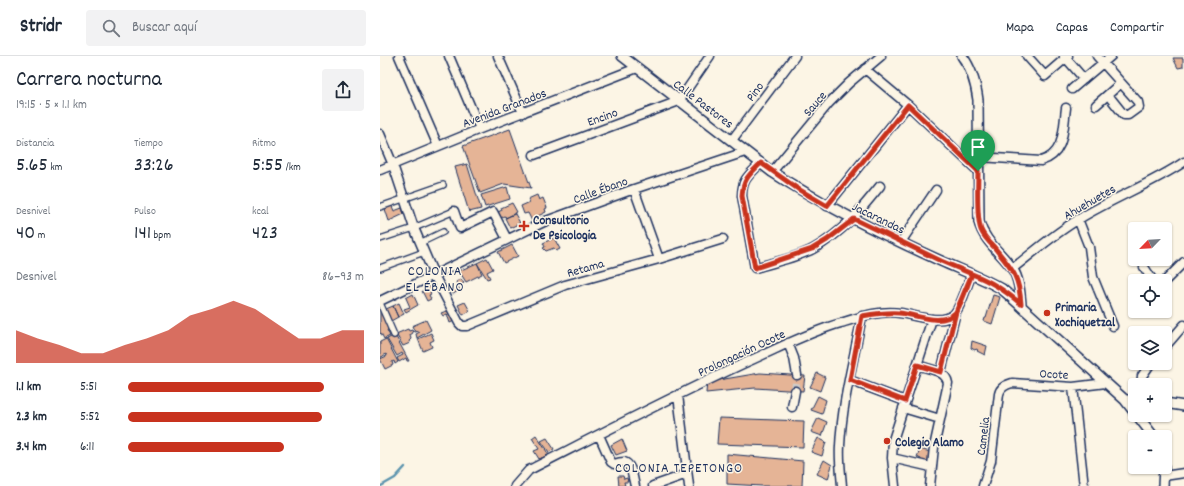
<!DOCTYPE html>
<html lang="es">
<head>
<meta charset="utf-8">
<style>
  :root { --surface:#fff; --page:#f2f2f3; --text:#1f2937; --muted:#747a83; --line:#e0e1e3; --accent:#c8321e }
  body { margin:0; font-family:Dekko,sans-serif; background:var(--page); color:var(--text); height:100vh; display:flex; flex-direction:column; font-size:15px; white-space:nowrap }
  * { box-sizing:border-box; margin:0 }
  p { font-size:13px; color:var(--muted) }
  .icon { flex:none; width:22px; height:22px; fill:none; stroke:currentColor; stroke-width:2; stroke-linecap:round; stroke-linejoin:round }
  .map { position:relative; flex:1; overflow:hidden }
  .details { display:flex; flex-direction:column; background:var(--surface); width:380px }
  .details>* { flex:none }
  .needle { width:26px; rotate:245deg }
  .fabs { position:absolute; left:748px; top:166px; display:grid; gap:8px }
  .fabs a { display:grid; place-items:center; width:44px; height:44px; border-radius:4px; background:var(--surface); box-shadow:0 1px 3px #0004; font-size:20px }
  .pin { position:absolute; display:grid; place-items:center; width:34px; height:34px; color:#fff; margin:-41px -17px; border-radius:50% 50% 50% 0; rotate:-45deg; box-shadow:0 0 4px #0007 }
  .pin .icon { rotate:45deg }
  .round { display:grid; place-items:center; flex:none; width:42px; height:42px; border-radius:4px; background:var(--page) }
  .overview { display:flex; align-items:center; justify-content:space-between; height:68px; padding:0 16px }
  h1 { font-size:22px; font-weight:600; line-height:30px }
  .figures { display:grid; grid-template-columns:repeat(3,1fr); gap:6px; height:68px; padding:4px 16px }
  .figures div { display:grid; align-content:center }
  .figures b { font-size:20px; font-weight:600 }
  .figures small { font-size:11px; font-weight:400 }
  .figures p { font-size:11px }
  .chart { height:112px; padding:8px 16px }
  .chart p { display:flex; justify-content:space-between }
  .chart svg { width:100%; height:72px; margin-top:4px; fill:var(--accent); opacity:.7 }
  ul { padding:0 16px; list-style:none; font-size:13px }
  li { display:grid; grid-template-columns:64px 48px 1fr; align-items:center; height:30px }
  li i { height:10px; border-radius:5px; background:var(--accent) }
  header { display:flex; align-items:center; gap:24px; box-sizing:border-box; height:56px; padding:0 20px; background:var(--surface); border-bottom:1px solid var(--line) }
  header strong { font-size:19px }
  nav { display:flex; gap:22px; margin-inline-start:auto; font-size:14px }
  .search { width:280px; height:36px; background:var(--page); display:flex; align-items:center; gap:10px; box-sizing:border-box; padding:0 14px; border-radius:4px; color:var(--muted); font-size:15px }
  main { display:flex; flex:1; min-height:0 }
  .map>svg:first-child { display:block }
</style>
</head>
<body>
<header>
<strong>Stridr</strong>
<div class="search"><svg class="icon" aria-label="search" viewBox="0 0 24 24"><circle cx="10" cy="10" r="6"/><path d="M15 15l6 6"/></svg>Buscar aquí</div>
<nav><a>Mapa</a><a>Capas</a><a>Compartir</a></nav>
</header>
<main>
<section class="details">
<div class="overview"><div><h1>Carrera nocturna</h1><p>19:15 · 5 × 1.1 km</p></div><a class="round"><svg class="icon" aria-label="share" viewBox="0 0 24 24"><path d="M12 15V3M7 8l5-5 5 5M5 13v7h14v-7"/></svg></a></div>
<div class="figures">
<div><p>Distancia</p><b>5.65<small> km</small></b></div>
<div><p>Tiempo</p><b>33:26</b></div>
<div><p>Ritmo</p><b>5:55<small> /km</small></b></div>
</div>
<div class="figures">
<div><p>Desnivel</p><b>40<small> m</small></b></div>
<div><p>Pulso</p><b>141<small> bpm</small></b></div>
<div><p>kcal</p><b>423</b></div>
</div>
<div class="chart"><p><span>Desnivel</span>86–93 m</p>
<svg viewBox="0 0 160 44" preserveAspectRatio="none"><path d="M0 44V24L10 29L20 33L30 38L40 38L50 33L60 29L70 24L80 15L90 11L100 6L110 11L120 20L130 29L140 29L150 24L160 24V44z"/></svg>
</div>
<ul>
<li><b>1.1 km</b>5:51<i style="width:83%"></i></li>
<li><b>2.3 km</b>5:52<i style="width:82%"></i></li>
<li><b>3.4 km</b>6:11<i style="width:66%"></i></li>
</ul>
</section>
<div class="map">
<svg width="804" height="430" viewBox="0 0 804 430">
  <rect width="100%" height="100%" fill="#fcf5e5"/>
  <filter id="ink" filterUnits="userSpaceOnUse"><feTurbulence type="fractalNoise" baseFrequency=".025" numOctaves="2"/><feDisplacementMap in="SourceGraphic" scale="8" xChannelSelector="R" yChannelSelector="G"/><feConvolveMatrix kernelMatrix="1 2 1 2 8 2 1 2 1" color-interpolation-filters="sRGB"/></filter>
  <g filter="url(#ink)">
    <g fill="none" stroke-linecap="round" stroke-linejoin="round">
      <path stroke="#5c94ae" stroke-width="2.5" d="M1,430l14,-8 10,-11"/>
    </g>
    <path fill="#e5b496" stroke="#1b2f5e" d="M793,2h10v9l-5,1z
      M130,73l21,59 -27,-4 -24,9 -17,-47z
      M87,108l14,45 -12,3 -14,-45z
      M127,131l3,12 -25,8 -4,-12z
      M157,139l2,5 4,-2 4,10 -2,1 1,3 -8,4 1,2 -7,3 -4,-8 -4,1 -3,-8 9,-4 -2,-3z
      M132,147l5,9 -11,6 -1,-2 -6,3 -3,-6 6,-3 -1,-2z
      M12,150l2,5 8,-3 2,6 -15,7 -4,-12z
      M135,158l5,9 -10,5 -5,-10z
      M174,182l6,11 -4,2 -2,-3 -8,3 -3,-3 2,-1 -2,-4z
      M132,189l6,11 -14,7 -6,-11z
      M107,202l6,11 -6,3 3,6 -3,1 -10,-16z
      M97,207l5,11 -16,8 -7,-11z
      M81,223l3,4 -6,3 -2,-4z
      M50,230l2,3 -2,2 1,3 -2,1 2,4 -4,2 -5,-10z
      M73,230l1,2 4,-1 2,3 -7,4 -3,-7z
      M33,238l5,11 -12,7 -2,-3 6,-2 -4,-9z
      M613,239l7,2 -8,27 -8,-3 1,-3h1z
      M85,246l5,9 -7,4 -5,-10z
      M19,247l5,11 -6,3 -5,-11z
      M13,250l5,11 -7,4 -5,-12z
      M0,253l11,19 -4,2 3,6 -6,3 -3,-6 -1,1z
      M69,254l5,11 -4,2 -3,-9 -4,2 -2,-3z
      M46,264l5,10 -14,8 -1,-4 4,-2 -1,-1 -4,1 -3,-6z
      M28,273l1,2 3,-1 1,3 -3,2 1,4 -2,2 1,2 -7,3 -7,-12z
      M51,277l3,7 -4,2 2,5 -9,4 -5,-12z
      M15,279l14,26h-2l-1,-3 -7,4 -2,-4 6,-3 -1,-2 -5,3 -10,-17z
      M6,283l12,23 -3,2 -1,-3 -2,1 1,3 -8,4 -5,-10 7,-3 -1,-2 -6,4v-16z
      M592,285l15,5 -2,9 -8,-4 1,-1 -2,-1 -1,1 -4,-2z
      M380,317l45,3 -2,15 -48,-3 -49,5 1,-11z
      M437,317l8,4 -5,14 -10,-4z
      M438,340l8,4 -4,14 -11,-4z
      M339,362l85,3 -1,26 -86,-3z
      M438,362l9,4 -5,14 -11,-4z
      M156,379l13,20 -10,4 -5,-8 5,-2 -7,-11z
      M167,382l7,11 -5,3 -8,-11z
      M438,382l8,4 -4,14 -11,-4z
      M242,383l5,12 -11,4 -5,-10z
      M540,393l10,3 -2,12 -7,-2v-3l-4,-2 2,-5 -1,-1z
      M347,398l76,7 -1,25h-40l-35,-2z
      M444,404l8,5 -4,14 -11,-5z
      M238,420h5l1,3 3,-1 1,4h-4l1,4h-6z"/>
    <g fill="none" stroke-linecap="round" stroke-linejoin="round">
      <path stroke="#cfcdca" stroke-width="8" stroke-dasharray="8 4" stroke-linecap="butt" d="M415,335l2,-16"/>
      <g stroke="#1b2f5e" stroke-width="8">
        <path id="pedestrian" d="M0,151l63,-22
          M0,183l34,-11 40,-17
          M40,187l23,-11
          M0,212l44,-16
          M0,247l14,32"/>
      </g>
      <g stroke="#1b2f5e" stroke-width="11">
        <path id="minor" d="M19,0l39,90
          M69,0l31,73
          M118,0l25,57
          M647,0l18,20 23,-20
          M684,0l20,23
          M717,0l41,46 1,5 -11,8h-4l-16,-20
          M485,13l43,36 70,66
          M692,33l39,-33
          M716,49l25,-22
          M0,78l13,31 21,63 20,47 25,48 3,3h5l98,-41 94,-26 64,-20
          M352,84l63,-84
          M154,99l145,-54 31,-45
          M599,101l62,4c24,-7 22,-31 25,-53
          M381,107c-12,12 -19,16 -19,33l13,72c19,-6 41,-10 58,-19 29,-16 47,-38 67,-63
          M0,114l100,-41 157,-61
          M392,116l57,-69 20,-20 32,-27
          M254,133l25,70
          M447,150l81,-101
          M74,155l6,17 33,-16 14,27
          M698,163l11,28 4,30 20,49
          M521,186l35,-52
          M764,211l9,14
          M632,213c22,-17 43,-36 67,-50 34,-21 72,-35 105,-57
          M785,225l19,-19
          M0,245l166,-80 88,-32 111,-37
          M408,287l6,15 3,17
          M785,291l19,-22
          M537,309c11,4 29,5 31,18l-14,64 -4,39
          M561,316l15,-60
          M469,324l56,21
          M761,329l1,-9 9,-13
          M693,331l11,99
          M298,339l11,91
          M412,351l3,-16
          M523,352l37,11
          M219,379l12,27 3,2c3,-1 7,-2 10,-2 8,2 9,17 11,24
          M512,402l39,9
          M784,420l20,-3
          M135,430l14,-16c73,-37 146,-75 220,-109 30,-13 60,-29 92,-38 19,-6 39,-13 59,-10 15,2 41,12 53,2 8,-7 14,-31 19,-41
          M273,430l34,-12
          M462,430c-1,-13 -3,-27 -2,-40 2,-44 14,-87 22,-130
          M515,430l-3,-28 1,-18 39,-121
          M603,430l8,-25 8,-67c1,-6 6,-9 13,-11l61,4 33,-4"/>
      </g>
      <g stroke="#1b2f5e" stroke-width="12">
        <path id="tertiary" d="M242,0l150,116c54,35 111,63 169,89 20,9 42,17 61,28l123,111 10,13
          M582,0c10,13 14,29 16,44l1,122c5,19 21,30 33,46 7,10 8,24 9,37
          M745,344h10
          M785,347l19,3
          M757,359l17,22
          M783,430l1,-19"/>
      </g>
      <use href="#pedestrian" stroke="#fcf5e5" stroke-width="5.5"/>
      <use href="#minor" stroke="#fcf5e5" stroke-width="8"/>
      <use href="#tertiary" stroke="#fcf5e5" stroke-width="9"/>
    </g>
  </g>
  <g fill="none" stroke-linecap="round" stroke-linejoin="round" filter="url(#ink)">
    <g stroke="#fff" stroke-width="8">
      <path id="route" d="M598,115l-70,-66 -81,101 -29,-17 -37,-26c-12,12 -18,16 -19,33l13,72 57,-19 15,-9 27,-21 87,42 31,13c-4,9 -11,33 -17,39 -14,14 -40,1 -56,0 -13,-1 -25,1 -37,3l-12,64 55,21 12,-36 24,7 15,-60 16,-38c20,8 32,16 49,30 -2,-29 -9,-35 -27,-57 -5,-5 -10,-10 -13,-17 -5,-14 -3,-43 -3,-59"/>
    </g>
    <use href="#route" stroke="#c8321e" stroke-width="5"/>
  </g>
  <g fill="#c8321e" stroke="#fcf5e5" stroke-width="1.5">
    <path d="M142 164h4v4h4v4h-4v4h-4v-4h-4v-4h4z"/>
    <circle cx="667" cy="257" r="4"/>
    <circle cx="507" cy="385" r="4"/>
  </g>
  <g text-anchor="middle" stroke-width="3" stroke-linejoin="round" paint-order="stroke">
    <g font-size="13" fill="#1b2f5e" stroke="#fcf5e5">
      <text transform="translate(374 35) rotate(-53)" y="5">Pino</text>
      <text transform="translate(324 47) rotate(37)" y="5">Calle Pastores</text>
      <text transform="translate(434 47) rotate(-49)" y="5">Sauce</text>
      <text transform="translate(124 51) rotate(-21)" y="5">Avenida Granados</text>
      <text transform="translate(222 60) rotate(-20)" y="5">Encino</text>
      <text transform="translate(220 133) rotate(-20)" y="5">Calle Ébano</text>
      <text transform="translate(709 145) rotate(-30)" y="5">Ahuehuetes</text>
      <text transform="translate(499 161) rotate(26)" y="5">Jacarandas</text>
      <text transform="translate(205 211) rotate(-16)" y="5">Retama</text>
      <text transform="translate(361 296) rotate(-25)" y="5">Prolongación Ocote</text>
      <text transform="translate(674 317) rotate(3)" y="5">Ocote</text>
      <text transform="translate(602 380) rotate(-83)" y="5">Camelia</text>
    </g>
    <g font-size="13" font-weight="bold" fill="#1b2f5e" stroke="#fcf5e5" text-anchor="start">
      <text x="153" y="168">Consultorio<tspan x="153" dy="15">De Psicologia</tspan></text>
      <text x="675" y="255">Primaria<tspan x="675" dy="15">Xochiquetzal</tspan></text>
      <text x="515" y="390">Colegio Alamo</text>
    </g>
    <g font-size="14" letter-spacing="1" fill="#1b2f5e" stroke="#fcf5e5">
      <text x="55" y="219">COLONIA<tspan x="55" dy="16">EL ÉBANO</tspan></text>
      <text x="299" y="416">COLONIA TEPETONGO</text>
    </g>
  </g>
</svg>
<div class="fabs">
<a><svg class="needle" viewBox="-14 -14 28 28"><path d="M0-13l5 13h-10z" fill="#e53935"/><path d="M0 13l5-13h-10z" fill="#747a83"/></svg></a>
<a><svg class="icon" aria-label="locate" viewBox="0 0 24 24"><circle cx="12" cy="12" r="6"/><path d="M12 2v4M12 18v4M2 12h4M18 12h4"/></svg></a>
<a><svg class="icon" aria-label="layers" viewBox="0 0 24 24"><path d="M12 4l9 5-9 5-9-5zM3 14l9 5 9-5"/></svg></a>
<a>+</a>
<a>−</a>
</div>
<div class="pin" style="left:598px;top:115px;background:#1e9e55"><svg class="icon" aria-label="arrive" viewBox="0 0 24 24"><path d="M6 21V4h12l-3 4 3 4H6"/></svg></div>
</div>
</main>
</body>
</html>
